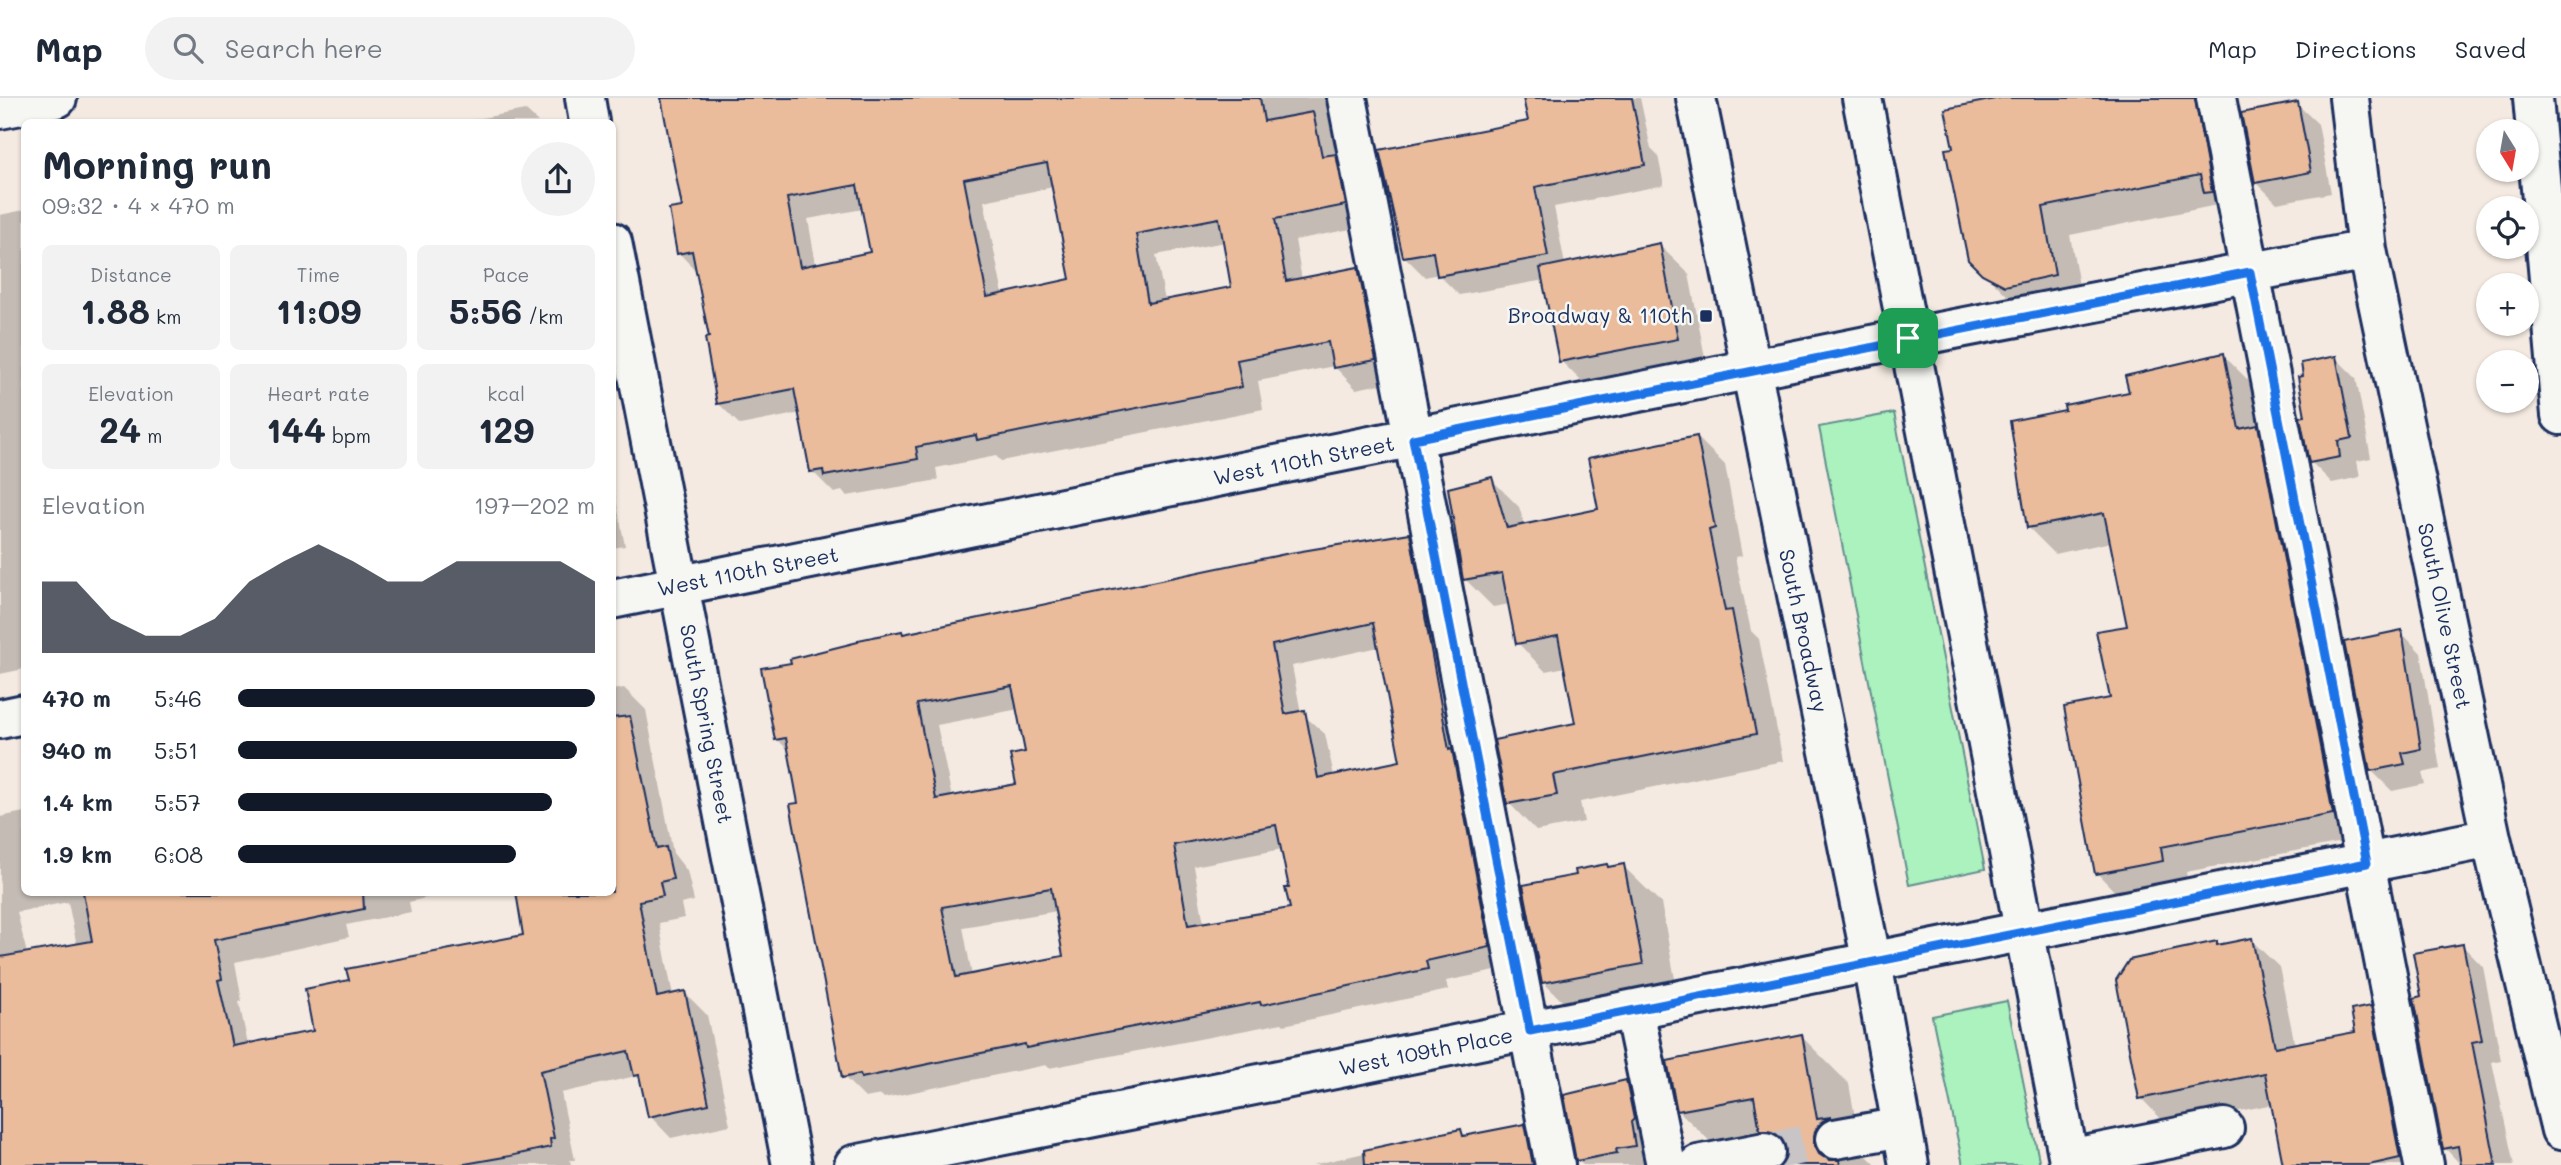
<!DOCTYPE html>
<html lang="en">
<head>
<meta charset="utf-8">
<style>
  :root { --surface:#fff; --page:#f2f2f3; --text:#1f2937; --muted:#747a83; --line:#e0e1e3; --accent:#111827 }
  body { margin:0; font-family:Mali,sans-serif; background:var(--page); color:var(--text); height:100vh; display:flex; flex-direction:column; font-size:26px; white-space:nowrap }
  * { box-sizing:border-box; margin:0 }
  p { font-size:23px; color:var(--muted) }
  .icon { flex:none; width:38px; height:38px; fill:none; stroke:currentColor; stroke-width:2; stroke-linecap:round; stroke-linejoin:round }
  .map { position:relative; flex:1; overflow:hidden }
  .sheet { position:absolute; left:21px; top:21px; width:595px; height:777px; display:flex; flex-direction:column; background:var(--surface); border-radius:10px; box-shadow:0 2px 5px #0004 }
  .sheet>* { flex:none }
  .needle { width:46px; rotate:169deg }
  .tools { position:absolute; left:2476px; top:21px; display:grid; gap:14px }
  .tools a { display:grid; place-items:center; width:63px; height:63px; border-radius:50%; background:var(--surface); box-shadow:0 2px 5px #0004; font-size:35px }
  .pin { position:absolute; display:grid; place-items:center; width:60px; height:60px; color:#fff; margin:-30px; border-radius:14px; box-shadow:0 4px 10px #0006 }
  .round { display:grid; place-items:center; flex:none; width:74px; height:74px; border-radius:37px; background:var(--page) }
  .head { display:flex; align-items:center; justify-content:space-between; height:119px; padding:0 21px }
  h1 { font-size:38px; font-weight:700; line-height:52px }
  .figures { display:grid; grid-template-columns:repeat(3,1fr); gap:10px; height:119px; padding:7px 21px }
  .figures div { display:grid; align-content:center; border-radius:10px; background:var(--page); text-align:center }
  .figures b { font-size:35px; font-weight:700 }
  .figures small { font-size:19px; font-weight:400 }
  .figures p { font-size:19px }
  .chart { height:196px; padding:14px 21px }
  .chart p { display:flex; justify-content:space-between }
  .chart svg { width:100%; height:126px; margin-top:7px; fill:var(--accent); opacity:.7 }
  ul { padding:0 21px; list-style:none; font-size:23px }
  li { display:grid; grid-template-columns:112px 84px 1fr; align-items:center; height:52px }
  li i { height:18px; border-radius:9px; background:var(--accent) }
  header { display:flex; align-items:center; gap:42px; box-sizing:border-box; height:98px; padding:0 35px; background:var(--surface); border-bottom:2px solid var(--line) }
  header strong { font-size:33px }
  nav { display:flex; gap:38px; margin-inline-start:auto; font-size:24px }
  .search { width:490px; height:63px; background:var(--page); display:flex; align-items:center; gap:18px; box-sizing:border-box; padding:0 24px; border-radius:38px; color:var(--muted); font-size:26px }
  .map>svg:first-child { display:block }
</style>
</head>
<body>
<header>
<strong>Map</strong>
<div class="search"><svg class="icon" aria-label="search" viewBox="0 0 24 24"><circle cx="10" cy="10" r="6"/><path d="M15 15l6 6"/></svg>Search here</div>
<nav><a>Map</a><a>Directions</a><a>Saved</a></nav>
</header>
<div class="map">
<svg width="2561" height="1067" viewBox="0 0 2561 1067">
  <rect width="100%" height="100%" fill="#f4eae1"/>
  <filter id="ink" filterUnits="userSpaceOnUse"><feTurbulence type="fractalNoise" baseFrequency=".0143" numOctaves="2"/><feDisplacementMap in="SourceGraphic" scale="14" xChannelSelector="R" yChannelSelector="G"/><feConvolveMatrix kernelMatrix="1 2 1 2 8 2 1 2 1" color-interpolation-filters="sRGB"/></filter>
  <g filter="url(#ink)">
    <path fill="#abf2be" stroke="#63908e" stroke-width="2" d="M1894,315l91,456 -76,16 -90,-458z
      M2007,903l33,164h-77l-31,-149z"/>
    <path fill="#0003" fill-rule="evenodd" d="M663,0h664l12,62 18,17 9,49 -71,14 7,40 55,-11 22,21 17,91 -40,8 -22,-23 -76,15 5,28 -262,52 -5,-5 -60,12 2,12 -91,16 -5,-5 -8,2 -22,-22 -11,-58 -61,12 -22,-22 -7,-64 -13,-66 -19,-20 5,-45zM1053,89l19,94 -69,14 -19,-94zM863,111l9,44 -56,12 -8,-46zM1225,144l8,46 -68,13 -9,-46z
      M1525,0h115l11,51 7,7 6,29 -110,22 11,58 94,-20 30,29 18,94 -117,22 -29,-29 -16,-81 -86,15 -21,-21 -13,3 -20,-20 125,-134z
      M1993,0h233l-9,107 -147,30 12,68 -66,1 -46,-45 -15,-110z
      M2297,6l21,20 13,69 -54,10 -20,-20z
      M525,12l13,12h-77z
      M24,112v459l-24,5v-459z
      M2223,257l26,26 10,48 24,24 75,386 -172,33 2,14 -66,13 -25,-26 15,-173 17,-73 -18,-85 -56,12 -26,-26 -17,-106 55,-11 64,-18z
      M2336,260l20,20 15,80 -14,3 3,16 -28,6 -21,-21 -4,-45z
      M1697,339l28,28 17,91 -7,1 16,74 8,8 24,122 -203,41 4,20 -48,9 -27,-28 68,-79 -11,-57 -21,4 -27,-28 -8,-39 -17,3 -28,-28 26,-100 28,28 6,19 76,-16z
      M612,381l13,67 -13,2z
      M1409,437l21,21 80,412 -64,13 2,9 -164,35 -2,-2 -233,45 -3,-3 -162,33 -3,-3 -16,3 -21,-21 -53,-324 -14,-14 16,-75 111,-29zM1379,549l23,115 -68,14 -9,-42 -24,-21 -9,-47zM1019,611l8,45 -9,31 -66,13 -15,-73zM1282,751l10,61 -88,14 -10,-58zM1057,813l8,46 -93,19 -9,-49z
      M2401,534l20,21 19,116 -18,4 3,11 -33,7 -21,-21z
      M624,590l22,22 27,143 14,18 7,30 -13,3 3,14 -25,5 14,73 12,-3 22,22 23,110 -59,13 -21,-22 -7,-34 -7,-6 -75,17 14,67h-5l1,5h-571v-348l24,-5v80h425l-40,10 2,10 -65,13 3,12 -114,25 7,39 -3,1 9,43 67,-13 36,-50 174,-46 87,-44v-202zM68,804l9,44 -50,8 -10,-42z
      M1623,768l38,37 18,98 -98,19 -37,-37z
      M2251,842l28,27 16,78 62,-12 13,-25 28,27 25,130h-138l-12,-61 -105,22 -27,-28 75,-155 4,3z
      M2463,848l20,21 18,93 -9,2 22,103h-53l-16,-17 -22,-150z
      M1801,938l48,48 12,66 15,15h-92l4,-10 -8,-7 -53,10 -48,-47z
      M1626,984l47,48 8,35h-98l-5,-5z
      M1524,1028l20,20 4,19h-236l149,-34 6,6z"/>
    <path fill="#eabc9b" stroke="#1b2f5e" stroke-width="2" fill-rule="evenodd" d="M661,0h599l4,23 49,-9 9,44 14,-2 10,51 -71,14 11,62 72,-14 18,93 -43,8 -5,-26 -91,18 5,27 -265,53 -1,-5 -60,12 2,12 -94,17 -1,-6 -13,2 -16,-83 -77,15 -12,-66 4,-1 -17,-86 -15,3 -8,-45 13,-2zM1047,65l23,116 -83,18 -23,-118zM857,87l13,67 -70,15 -13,-69zM1219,120l12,69 -83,16 -12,-69z
      M1523,0h109l13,67 -110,22 13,69 -111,20 -4,-24 -30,5 -24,-107 149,-29z
      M2000,0h195l17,94 -8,1 -4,-18 -157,32 12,68 -50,11 -23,-12 -14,-14 -23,-111 8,-1 -8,-39z
      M2298,4l13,70 -56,11 -14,-70z
      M1660,145l18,96 -119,23 -19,-94z
      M2224,255l15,76 19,-4 75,389 -172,33 2,14 -68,13 -31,-167 46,-9 -14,-67 31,-5 -23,-113 -77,15 -17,-107 55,-11 -1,-5 65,-13 -4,-16z
      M2336,258l16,82 -14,3 2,16 -31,6 -9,-46 5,-1 -7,-39 5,-1 -2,-13z
      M1697,338l18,92 -6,2 16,81 7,-1 24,124 -203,41 4,20 -50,9 -13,-64 81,-17 -17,-87 -42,8 -14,-71 -39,7 -15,-92 44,-11 15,51 91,-19 -10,-51z
      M1410,435l39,217 3,-1 38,198 -64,14 2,8 -167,36 -1,-3 -234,46 -1,-4 -164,34 -1,-4 -18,4 -52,-274 8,-1 -12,-65 -11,2 -14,-72 30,-5 -1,-4 68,-17v-2l44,-9 1,3 387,-81zM1373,525l27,138 -82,17 -13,-68 -20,4 -13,-69zM1012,588l13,66 -15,3 6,29 -80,15 -19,-95zM1276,727l13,63h-4l5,20 -102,17 -14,-80zM1051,790l12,68 -107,21 -14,-70z
      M2402,532l19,119 -19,4 3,11 -35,7 -26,-129z
      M630,618l27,133 9,-2 7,32 -13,3 3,14 -24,5 18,96 28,-6 24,113 -61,13 -9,-42 -5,1 -6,-25 -88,20 14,67 -4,1 1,8 -41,9 -51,9h-459v-208l92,-16 -9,-49h280l1,17 -150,31 8,39 -4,1 15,66 80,-15 -8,-42 44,-9 -3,-11 177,-34 -7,-43h96v-174z
      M1607,766l1,3 16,-3 19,100 -101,19 -19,-98 53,-10 -1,-5z
      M2252,840l23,109 80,-15 -4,-22 20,-4 29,152 -31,7h-86l-18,-92 -126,26 -23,-119 13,-20 88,-19v4z
      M2463,846l19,96 -10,2 24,123h-35l-3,-19 -15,3 -29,-151 7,-2 -8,-43z
      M1802,936l15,85 14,-2 -10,5 -6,9 -1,13 5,10 9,6h11l1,5h-58l4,-18 -4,-9 -9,-6 -13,-1 -6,-34 -77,14 -10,-50z
      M1626,982l8,39 -3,3 4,24 -19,3 1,4 -41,8 -12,-66z
      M1525,1026l8,41h-168l-1,-15 97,-21 2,7z"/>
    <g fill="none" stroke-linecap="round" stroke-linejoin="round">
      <path stroke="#c9c5c7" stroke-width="38" stroke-dasharray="38 19" stroke-linecap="butt" d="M1765,1054l70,-13"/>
      <g stroke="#1b2f5e" stroke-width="44">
        <path id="minor" d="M585,0l4,24
          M1347,0l208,1067
          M2216,0l208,1067
          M2349,0l18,152 124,588 70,292
          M0,11l57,-11
          M612,144l180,923
          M612,501l1259,-254 496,-95
          M0,621l24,-5
          M1634,912l32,155
          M1835,1041l67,-12
          M2069,1061l155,-31
          M854,1067l1637,-327
          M1698,1067l67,-13"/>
      </g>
      <g stroke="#1b2f5e" stroke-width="44">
        <path id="major" d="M1696,0l176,865 37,202
          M1862,0l208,1067"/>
      </g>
      <g stroke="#1b2f5e" stroke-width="44">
        <path id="highway" d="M2533,0l28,317"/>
      </g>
      <use href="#minor" stroke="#f6f6f2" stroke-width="38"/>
      <use href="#major" stroke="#f6f6f2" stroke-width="38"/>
      <use href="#highway" stroke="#f6f6f2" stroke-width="38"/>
    </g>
  </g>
  <g fill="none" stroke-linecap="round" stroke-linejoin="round" filter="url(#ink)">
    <g stroke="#fff" stroke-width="14">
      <path id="route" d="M2250,174l117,591 -837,168 -117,-592z"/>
    </g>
    <use href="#route" stroke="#1a73e8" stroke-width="9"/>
  </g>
  <rect fill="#1b2f5e" stroke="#f6f6f2" stroke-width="2.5" x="1699" y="211" width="14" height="14" rx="3.5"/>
  <g text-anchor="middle" stroke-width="5" stroke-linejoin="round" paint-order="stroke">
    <g font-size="21" fill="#1b2f5e" stroke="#f6f6f2" text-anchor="end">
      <text x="1692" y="225">Broadway &amp; 110th</text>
    </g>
    <g font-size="21" fill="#1b2f5e" stroke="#f6f6f2">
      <text transform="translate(1304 363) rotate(-11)" y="7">West 110th Street</text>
      <text transform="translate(748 474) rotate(-11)" y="7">West 110th Street</text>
      <text transform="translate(2444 518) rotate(78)" y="7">South Olive Street</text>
      <text transform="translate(1803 533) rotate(78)" y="7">South Broadway</text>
      <text transform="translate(706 626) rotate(79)" y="7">South Spring Street</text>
      <text transform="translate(1426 954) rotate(-11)" y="7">West 109th Place</text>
    </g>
  </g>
</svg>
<div class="tools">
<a><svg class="needle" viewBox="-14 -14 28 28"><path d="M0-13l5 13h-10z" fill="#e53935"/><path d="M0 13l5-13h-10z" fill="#747a83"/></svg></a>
<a><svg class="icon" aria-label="locate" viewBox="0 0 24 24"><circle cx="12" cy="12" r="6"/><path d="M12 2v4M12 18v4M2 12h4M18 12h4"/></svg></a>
<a>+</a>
<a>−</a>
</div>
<div class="pin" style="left:1908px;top:240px;background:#1e9e55"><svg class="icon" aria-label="arrive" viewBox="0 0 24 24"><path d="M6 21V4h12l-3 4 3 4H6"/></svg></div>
<section class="sheet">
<div class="head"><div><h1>Morning run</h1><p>09:32 · 4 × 470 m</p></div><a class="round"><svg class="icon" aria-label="share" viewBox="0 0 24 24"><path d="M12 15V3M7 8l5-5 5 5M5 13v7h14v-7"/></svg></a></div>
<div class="figures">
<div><p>Distance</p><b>1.88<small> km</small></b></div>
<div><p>Time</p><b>11:09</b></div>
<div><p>Pace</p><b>5:56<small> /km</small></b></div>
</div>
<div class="figures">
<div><p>Elevation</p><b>24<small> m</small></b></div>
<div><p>Heart rate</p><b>144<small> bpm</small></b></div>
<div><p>kcal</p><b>129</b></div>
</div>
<div class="chart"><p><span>Elevation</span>197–202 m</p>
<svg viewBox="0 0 160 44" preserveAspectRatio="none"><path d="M0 44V19L10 19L20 32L30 38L40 38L50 32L60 19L70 12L80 6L90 12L100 19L110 19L120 12L130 12L140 12L150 12L160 19V44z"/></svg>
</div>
<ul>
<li><b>470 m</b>5:46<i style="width:100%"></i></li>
<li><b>940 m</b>5:51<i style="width:95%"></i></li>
<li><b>1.4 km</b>5:57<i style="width:88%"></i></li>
<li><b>1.9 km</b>6:08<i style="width:78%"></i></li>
</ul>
</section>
</div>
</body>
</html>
